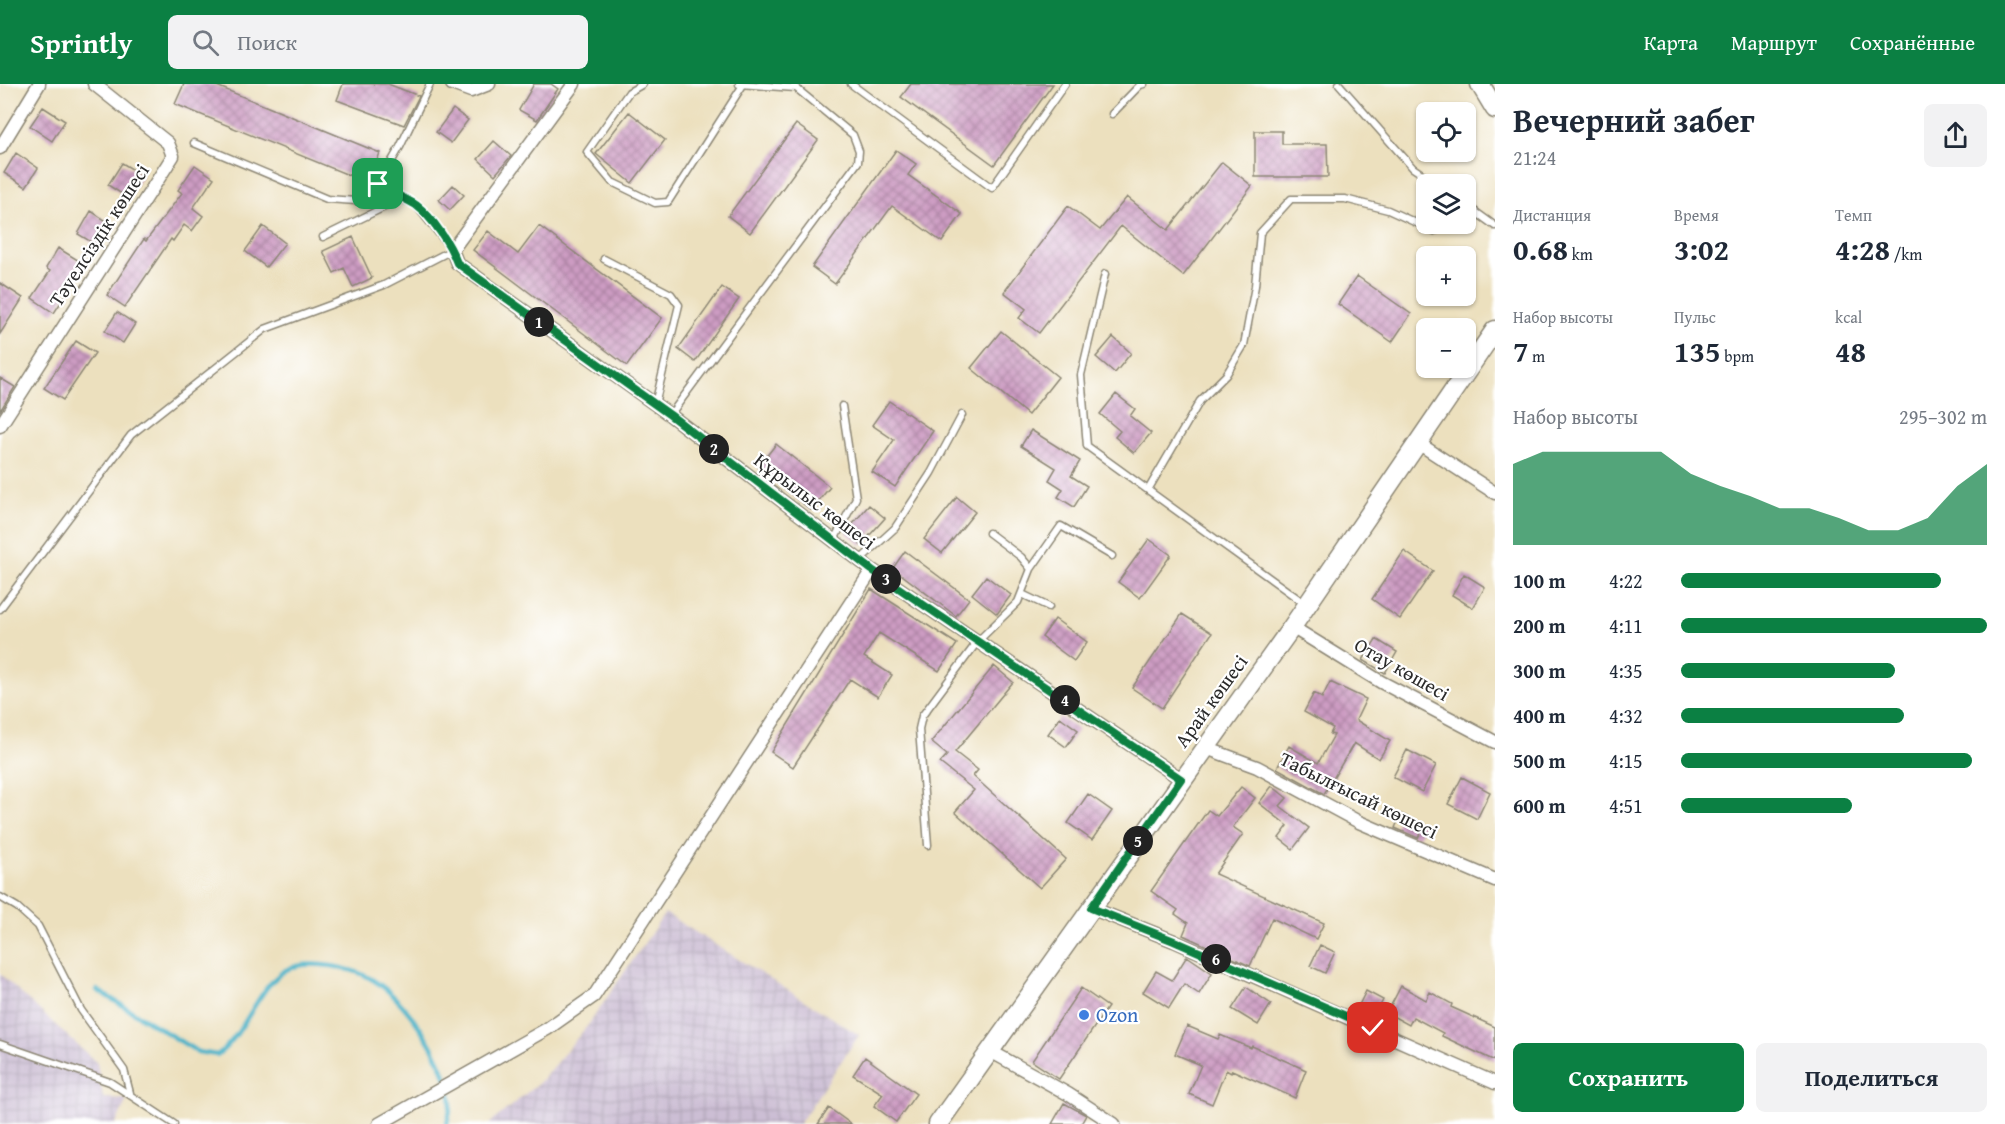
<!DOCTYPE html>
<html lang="ru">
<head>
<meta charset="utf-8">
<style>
  :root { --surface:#fff; --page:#f2f2f3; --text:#1f2937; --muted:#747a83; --accent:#0b8043 }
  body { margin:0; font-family:"Gentium Book Plus",serif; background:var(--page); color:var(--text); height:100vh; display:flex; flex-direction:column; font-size:22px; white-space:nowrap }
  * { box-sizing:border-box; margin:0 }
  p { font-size:20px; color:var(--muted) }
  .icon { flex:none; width:33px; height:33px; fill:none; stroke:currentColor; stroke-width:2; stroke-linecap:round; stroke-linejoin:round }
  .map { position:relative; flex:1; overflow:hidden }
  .details { display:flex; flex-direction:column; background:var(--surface); width:510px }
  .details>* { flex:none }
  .fabs { position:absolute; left:1416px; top:18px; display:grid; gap:12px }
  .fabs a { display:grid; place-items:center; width:60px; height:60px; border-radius:9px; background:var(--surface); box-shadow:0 2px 4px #0004; font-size:30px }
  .pin { position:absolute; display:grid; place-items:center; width:51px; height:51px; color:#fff; margin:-26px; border-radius:12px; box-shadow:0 3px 9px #0006 }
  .km { position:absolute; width:30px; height:30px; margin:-15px; border-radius:50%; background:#222; color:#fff; font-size:16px; line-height:30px; text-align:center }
  .round { display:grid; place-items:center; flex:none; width:63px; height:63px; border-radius:9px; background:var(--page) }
  .head { display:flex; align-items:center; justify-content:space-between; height:102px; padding:0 18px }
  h1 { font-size:33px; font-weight:800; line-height:45px }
  .figures { display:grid; grid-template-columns:repeat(3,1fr); gap:9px; height:102px; padding:6px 18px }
  .figures div { display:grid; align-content:center }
  .figures b { font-size:30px; font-weight:800 }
  .figures small { font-size:16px; font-weight:400 }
  .figures p { font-size:16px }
  .chart { height:168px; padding:12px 18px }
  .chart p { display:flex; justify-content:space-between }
  .chart svg { width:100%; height:108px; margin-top:6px; fill:var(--accent); opacity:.7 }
  .button { display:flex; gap:12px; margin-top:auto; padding:12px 18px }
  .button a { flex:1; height:69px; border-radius:9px; background:var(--accent); color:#fff; font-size:24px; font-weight:800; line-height:69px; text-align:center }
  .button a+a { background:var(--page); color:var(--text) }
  ul { padding:0 18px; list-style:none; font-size:20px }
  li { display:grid; grid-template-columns:96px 72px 1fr; align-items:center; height:45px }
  li i { height:15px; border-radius:8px; background:var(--accent) }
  header { display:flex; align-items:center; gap:36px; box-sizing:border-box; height:84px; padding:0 30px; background:var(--accent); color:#fff }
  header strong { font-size:28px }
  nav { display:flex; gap:33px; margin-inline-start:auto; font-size:21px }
  .search { width:420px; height:54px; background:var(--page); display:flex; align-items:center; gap:15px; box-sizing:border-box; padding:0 21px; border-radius:9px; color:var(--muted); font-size:22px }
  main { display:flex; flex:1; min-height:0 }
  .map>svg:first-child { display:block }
</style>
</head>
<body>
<header>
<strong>Sprintly</strong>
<div class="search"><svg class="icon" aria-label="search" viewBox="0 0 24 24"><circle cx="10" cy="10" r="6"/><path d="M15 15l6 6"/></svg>Поиск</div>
<nav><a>Карта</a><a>Маршрут</a><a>Сохранённые</a></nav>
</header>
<main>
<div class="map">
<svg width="1495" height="1040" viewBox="0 0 1495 1040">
  <defs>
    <pattern id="industrial-grid" width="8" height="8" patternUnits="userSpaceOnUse" patternTransform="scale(1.5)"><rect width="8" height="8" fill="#ccbed4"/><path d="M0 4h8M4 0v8" fill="none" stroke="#afa3b6"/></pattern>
    <pattern id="building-cross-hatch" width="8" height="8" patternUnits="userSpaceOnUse" patternTransform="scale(1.5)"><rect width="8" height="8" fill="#cd9cc3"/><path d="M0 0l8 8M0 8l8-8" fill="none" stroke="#a77f9f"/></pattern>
  </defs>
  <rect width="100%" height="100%" fill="#fff"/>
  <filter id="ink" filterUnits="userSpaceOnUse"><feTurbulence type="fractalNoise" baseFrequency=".0167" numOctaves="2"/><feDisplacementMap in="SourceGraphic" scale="12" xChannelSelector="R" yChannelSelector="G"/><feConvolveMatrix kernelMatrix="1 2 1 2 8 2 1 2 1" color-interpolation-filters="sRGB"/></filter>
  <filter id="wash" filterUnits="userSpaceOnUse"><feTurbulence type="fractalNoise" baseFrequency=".008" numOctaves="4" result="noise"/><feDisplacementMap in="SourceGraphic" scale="24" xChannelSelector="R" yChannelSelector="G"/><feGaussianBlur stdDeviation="1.35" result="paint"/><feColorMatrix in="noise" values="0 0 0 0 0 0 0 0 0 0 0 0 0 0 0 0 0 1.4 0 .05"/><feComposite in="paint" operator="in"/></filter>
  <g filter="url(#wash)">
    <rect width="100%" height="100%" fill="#ece0be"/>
    <path fill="url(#industrial-grid)" d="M665,829l194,122 -60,89h-310l51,-42 49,-58z
      M0,890l97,89 6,35 24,1 -11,25h-116z"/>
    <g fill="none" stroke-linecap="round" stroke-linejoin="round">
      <path stroke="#4ab2c8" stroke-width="4.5" d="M97,906l101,62 19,3c28,-20 41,-69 69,-85 11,-6 24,-6 36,-5 13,1 32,5 44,11 39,20 81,83 85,126 0,7 -3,15 -4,22"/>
    </g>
    <g id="blocks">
      <path fill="url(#building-cross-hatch)" d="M184,0h28l168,69 -12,30 -193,-79z
        M343,0h45l31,12 -15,29 -67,-25z
        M534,0h17l7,5 -21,31 -18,-10z
        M911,0h142l-59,81 -93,-68z
        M43,23l22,14 -13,20 -22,-15z
        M453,25l15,11 -17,23 -15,-11z
        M629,28l36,28 -33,43 -36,-29z
        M796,40l22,16 -68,93 -22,-17z
        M1255,47h27v13h45l1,33h-73z
        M494,57l17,15 -16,19 -17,-16z
        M896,66l20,14 -8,11 54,39 -20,28 -50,-36 -57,78 -23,-17z
        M16,69l22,15 -12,19 -22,-14z
        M1222,78l30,24 -69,90 -62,-50 -82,107 -20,-15 7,-9 -22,-17 64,-86 32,24 27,-33 41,33z
        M122,79l20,12 -14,23 -20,-13z
        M195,81l19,13 -21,30 10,8 -11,15 -8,-6 -11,16 -2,-2 -46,68 -18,-12 37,-56 2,2 36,-48 -4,-3z
        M453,101l11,10 -14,15 -11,-10z
        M91,127l20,13 -13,22 -20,-12z
        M263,142l22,17 -19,24 -21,-16z
        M539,142l123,92 -35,48 -154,-116 15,-19 30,23z
        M353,153l19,41 -19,9 -9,-19 -10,5 -11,-22z
        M58,164l23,14 -18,28 4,3 -13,20 -22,-15 18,-27 -4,-3z
        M1357,192l54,38 -19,28 -54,-38z
        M0,199l23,15 -23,36z
        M722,203l17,12 -44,63 -17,-13z
        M117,228l18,12 -12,19 -18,-12z
        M1001,247l57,46 -30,38 -57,-47z
        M1113,253l18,16 -16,20 -19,-16z
        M76,257l19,12 -32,47 -19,-12z
        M0,294l15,9 -15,24z
        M1116,310l19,15 -5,7 21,17 -17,20 -19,-16 5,-6 -20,-17z
        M889,317l44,30 -38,56 -23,-15 22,-32 -22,-15z
        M1031,346l49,31 -9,15 16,10 -13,21 -16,-10 5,-8 -14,-9 7,-12 -35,-22z
        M776,360l54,43 -19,23 -53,-43z
        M957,413l18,15 -33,41 -18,-14z
        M869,421l16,13 -24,27 -15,-13z
        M1149,455l22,16 -31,43 -22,-16z
        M905,467l64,48 -13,17 -63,-48z
        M1404,467l29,20 -33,48 -28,-20z
        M1464,490l21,13 -12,21 -21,-13z
        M986,492l25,19 -14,19 -25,-20z
        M871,505l86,55 -18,27 -60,-38 -15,24 28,18 -14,22 -28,-18 -57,88 -22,-15z
        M1182,530l30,19 -50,75 -30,-20z
        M1055,535l32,23 -13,19 -32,-24z
        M1376,555l21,13 -12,21 -22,-13z
        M994,582l19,16 -58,70 23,18 -5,6 93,83 -26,29 -85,-76 19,-22 -34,-27 7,-8 -16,-13z
        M1330,598l36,17 -10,21 34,21 -11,18 -25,-16 -30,51 -47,-26 12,-22 29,17 16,-28 -4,-1 3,-6 -29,-16 10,-19 8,5z
        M1060,633l18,13 -12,17 -18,-13z
        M1407,666l29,15 -14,27 -29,-15z
        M1462,693l28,15 -13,27 -29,-15z
        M1272,702l15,12 -7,8 29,22 -16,21 -14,-11 9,-12 -29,-23z
        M1241,703l14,11 -22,29 10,7 -28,40 109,49 -8,16 -44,-21 -22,48 -67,-31 5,-12 -13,-9 3,-4 -27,-19 57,-81 9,6z
        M1088,710l24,17 -20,29 -24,-17z
        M1401,730l23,11 -6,13 -23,-10z
        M1320,861l15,7 -10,21 -15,-7z
        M1187,872l25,17 -13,21 -15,-10 -15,24 -26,-16 13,-21 16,9z
        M1401,902l25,14 4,-8 22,12 -1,3 44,20v34l-53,-25 1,-3 -30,-16 -4,8 -22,-12z
        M1246,903l25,17 -13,21 -26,-16z
        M1081,904l27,19 -49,72 -27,-18z
        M1366,907l17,9 -9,18 -17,-9z
        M1187,942l31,13 2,-4 31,13 1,-2 54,24 -11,28 -63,-28 -1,3 -5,-3 -14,34 -23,-10 12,-29 -26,-11z
        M865,973l51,37 -20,28 -22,-16 9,-12 -30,-19z
        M1064,1019l22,12 -5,9h-29z
        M829,1024l22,16h-33z"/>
    </g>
  </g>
  <g filter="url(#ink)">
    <use href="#blocks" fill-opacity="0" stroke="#8c8674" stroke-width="1.5"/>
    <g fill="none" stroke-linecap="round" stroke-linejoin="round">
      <g stroke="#8c8674" stroke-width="9">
        <path id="lane" d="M643,0l-14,8 -42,60 25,30 43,21 13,-1 75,-117
          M851,0l141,104 73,-104
          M1339,0l74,84 24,16
          M1112,30l28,-29 4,-1
          M194,59l133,56 29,2 22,-16 22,-38 30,-63
          M378,101l23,14
          M1466,121l29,21
          M1466,136l13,-5
          M604,175l67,35 8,11 -24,99
          M1105,190l-24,101 6,71 217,157
          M670,331l188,-253 1,-11 -6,-16 -57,-47 -57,-4
          M1148,406l52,-89 26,-26 18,-30 11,-59 5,-53 31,-34h54l43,11 46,21 22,-7
          M834,456l22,-42 -14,-92
          M860,476l35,-32 36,-55 31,-58
          M1031,485l30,-43 51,30
          M1022,510l27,13
          M0,525l131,-174 134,-106 119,-44 68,-35 -37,-46 -14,-5 -78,38
          M928,761l-9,-116 3,-13 56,-75 40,-39 13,-33 -10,-12 -32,-24
          M0,813l17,10 21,19 43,84 43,60 6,23
          M0,960l110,38 64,42"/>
      </g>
      <g stroke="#8c8674" stroke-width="15">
        <path id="street" d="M452,0l19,7 18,-7
          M574,0l-122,166 5,13 213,152 202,155 309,209
          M0,64l39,-64
          M0,342l173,-270 -5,-13 -74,-59
          M1418,359l77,50
          M1292,543l89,55 114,60
          M1206,664l51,19 102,55 136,58
          M1091,824l83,33 321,142
          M990,967l78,43 46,30
          M379,1040l168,-95 47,-33 278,-426"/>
      </g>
      <g stroke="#8c8674" stroke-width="21">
        <path id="secondary" d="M1480,0l15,25
          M938,1040l354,-497 203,-297"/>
      </g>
      <use href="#lane" stroke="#fff" stroke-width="6"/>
      <use href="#street" stroke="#fff" stroke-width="12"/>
      <use href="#secondary" stroke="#fff" stroke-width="18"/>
    </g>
  </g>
  <g fill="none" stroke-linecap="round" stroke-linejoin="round" filter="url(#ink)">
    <g stroke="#fff" stroke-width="12">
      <path id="route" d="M378,100c11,8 29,15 38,21 17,13 34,39 41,58l213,152 202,155 309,209 -90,129 83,33 199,87"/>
    </g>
    <use href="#route" stroke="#0b8043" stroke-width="8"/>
  </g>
  <circle fill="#3f7fe0" stroke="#fff" stroke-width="2" cx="1084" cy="931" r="6"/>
  <g text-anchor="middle" stroke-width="4.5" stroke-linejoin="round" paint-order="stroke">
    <g font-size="20" fill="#2b2b2b" stroke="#fff">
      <text transform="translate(99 151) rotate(-57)" y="7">Тәуелсіздік көшесі</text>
      <text transform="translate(815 417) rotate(37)" y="7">Құрылыс көшесі</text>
      <text transform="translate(1402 585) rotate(30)" y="7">Отау көшесі</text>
      <text transform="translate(1211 617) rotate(-54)" y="7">Арай көшесі</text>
      <text transform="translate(1359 711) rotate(26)" y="7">Табылғысай көшесі</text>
    </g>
    <g font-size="20" fill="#366cbe" stroke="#fff" text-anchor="start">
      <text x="1096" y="938">Ozon</text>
    </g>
  </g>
</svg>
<div class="fabs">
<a><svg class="icon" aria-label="locate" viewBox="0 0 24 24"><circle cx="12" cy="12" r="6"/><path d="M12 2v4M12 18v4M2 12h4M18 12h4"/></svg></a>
<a><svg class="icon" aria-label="layers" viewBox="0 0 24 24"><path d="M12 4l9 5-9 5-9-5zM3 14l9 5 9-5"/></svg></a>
<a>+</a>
<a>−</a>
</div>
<div class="pin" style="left:378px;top:100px;background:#1e9e55"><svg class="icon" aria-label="arrive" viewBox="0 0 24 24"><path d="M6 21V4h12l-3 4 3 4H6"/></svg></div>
<div class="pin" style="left:1373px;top:944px;background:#d93025"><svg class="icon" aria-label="check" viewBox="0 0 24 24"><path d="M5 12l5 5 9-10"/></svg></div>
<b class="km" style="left:539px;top:238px">1</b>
<b class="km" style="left:714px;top:365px">2</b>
<b class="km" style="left:886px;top:495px">3</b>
<b class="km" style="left:1065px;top:616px">4</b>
<b class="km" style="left:1138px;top:757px">5</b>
<b class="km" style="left:1216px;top:875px">6</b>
</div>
<section class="details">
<div class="head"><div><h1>Вечерний забег</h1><p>21:24</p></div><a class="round"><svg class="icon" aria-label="share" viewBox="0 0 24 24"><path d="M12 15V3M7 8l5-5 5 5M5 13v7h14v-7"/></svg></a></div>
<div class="figures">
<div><p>Дистанция</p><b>0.68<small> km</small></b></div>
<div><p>Время</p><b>3:02</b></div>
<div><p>Темп</p><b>4:28<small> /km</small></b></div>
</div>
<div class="figures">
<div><p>Набор высоты</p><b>7<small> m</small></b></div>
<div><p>Пульс</p><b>135<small> bpm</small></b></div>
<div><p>kcal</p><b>48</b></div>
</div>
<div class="chart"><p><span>Набор высоты</span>295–302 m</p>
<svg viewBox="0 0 160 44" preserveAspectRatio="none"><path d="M0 44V11L10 6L20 6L30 6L40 6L50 6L60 15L70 20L80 24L90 29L100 29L110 33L120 38L130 38L140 33L150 20L160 11V44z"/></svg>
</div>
<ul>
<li><b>100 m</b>4:22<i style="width:85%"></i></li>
<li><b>200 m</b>4:11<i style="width:100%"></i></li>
<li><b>300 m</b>4:35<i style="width:70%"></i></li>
<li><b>400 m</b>4:32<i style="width:73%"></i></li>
<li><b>500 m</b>4:15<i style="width:95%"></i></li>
<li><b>600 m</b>4:51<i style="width:56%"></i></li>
</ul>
<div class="button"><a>Сохранить</a><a>Поделиться</a></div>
</section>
</main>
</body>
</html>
